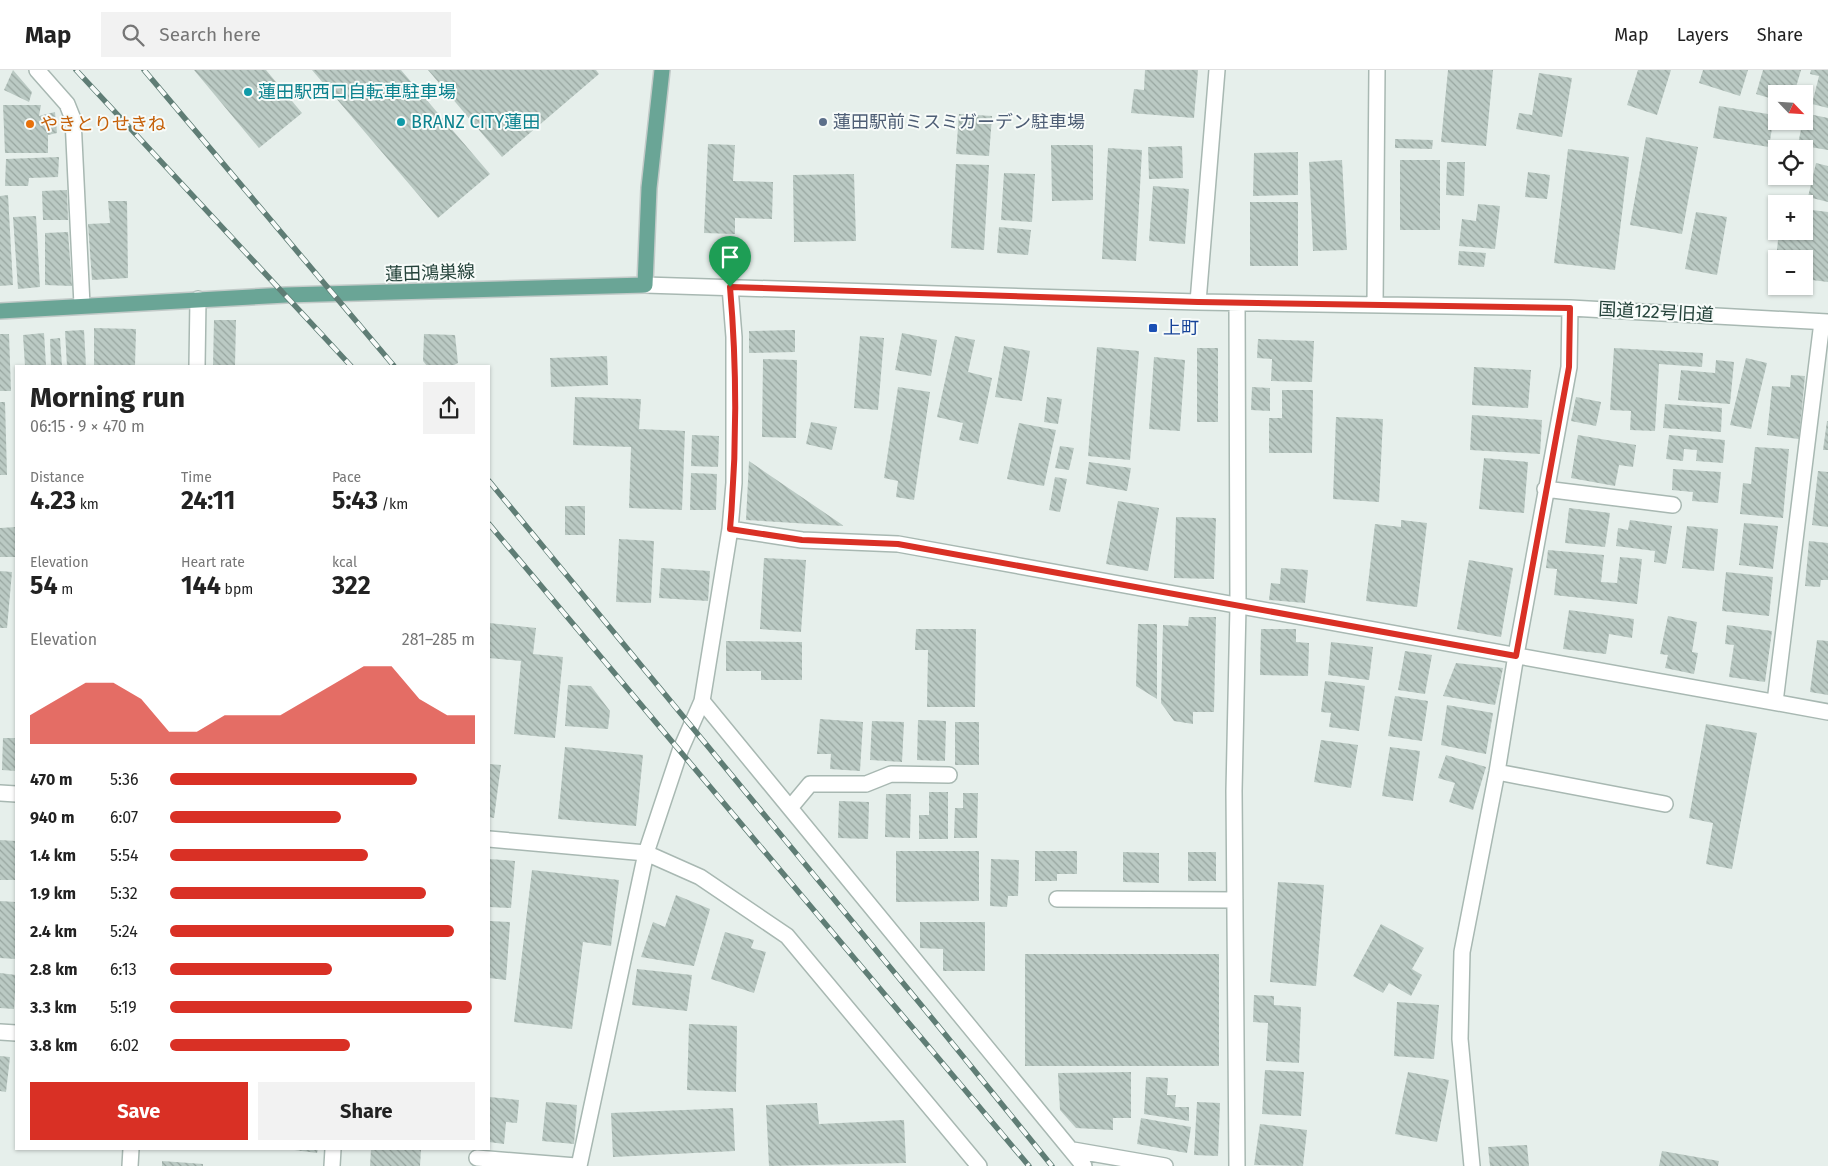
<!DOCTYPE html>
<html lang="en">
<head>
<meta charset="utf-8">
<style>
  :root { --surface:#fff; --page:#f2f2f2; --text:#222; --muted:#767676; --line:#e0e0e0; --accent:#d93025 }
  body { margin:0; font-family:"Fira Sans","Noto Sans JP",sans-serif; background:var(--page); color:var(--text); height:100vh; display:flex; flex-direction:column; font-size:19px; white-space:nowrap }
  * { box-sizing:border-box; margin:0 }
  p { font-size:16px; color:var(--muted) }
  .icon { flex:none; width:28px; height:28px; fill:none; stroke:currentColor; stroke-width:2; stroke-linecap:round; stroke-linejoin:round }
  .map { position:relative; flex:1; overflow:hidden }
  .details { position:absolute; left:15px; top:295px; width:475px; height:785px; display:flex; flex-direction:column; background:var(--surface); border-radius:0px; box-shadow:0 1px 4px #0004 }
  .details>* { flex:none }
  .needle { width:32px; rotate:115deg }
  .buttons { position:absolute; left:1768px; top:15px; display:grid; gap:10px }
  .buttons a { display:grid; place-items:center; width:45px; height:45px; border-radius:0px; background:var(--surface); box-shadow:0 1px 4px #0004; font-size:25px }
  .pin { position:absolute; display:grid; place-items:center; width:42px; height:42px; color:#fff; margin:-51px -21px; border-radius:50% 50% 50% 0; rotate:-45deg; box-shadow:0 0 5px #0007 }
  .pin .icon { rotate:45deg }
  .round { display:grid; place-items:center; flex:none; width:52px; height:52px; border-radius:0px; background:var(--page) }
  .summary { display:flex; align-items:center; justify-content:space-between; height:85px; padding:0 15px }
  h1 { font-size:28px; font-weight:700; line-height:38px }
  .metrics { display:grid; grid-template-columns:repeat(3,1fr); gap:8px; height:85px; padding:5px 15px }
  .metrics div { display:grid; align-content:center }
  .metrics b { font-size:25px; font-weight:700 }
  .metrics small { font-size:14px; font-weight:400 }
  .metrics p { font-size:14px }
  .chart { height:140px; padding:10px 15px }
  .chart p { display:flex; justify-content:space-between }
  .chart svg { width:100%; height:90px; margin-top:5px; fill:var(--accent); opacity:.7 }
  .button { display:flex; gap:10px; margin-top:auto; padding:10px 15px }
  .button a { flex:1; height:58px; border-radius:0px; background:var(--accent); color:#fff; font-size:20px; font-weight:700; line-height:58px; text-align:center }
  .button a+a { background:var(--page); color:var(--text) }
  ul { padding:0 15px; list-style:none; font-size:16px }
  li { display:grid; grid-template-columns:80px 60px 1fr; align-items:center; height:38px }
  li i { height:12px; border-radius:6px; background:var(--accent) }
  header { display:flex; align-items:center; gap:30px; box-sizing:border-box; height:70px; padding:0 25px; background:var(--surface); border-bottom:1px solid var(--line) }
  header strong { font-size:24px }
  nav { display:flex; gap:28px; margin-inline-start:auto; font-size:18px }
  .search { width:350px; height:45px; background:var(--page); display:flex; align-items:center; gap:12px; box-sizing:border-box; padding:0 18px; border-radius:0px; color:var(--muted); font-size:19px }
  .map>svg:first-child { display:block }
</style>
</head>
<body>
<header>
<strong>Map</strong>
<div class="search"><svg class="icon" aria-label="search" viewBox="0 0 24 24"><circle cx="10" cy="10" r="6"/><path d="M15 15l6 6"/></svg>Search here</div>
<nav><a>Map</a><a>Layers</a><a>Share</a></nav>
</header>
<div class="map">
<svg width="1828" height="1096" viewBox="0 0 1828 1096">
  <defs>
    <pattern id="building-back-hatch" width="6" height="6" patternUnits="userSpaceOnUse" patternTransform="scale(1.25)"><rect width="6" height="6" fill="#bbcac4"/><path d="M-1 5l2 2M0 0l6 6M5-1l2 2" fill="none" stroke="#98a6a0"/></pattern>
  </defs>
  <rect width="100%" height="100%" fill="#e6efeb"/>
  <path fill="url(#building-back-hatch)" d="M13,0l19,22 -3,10 -25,-12z
    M194,0h72l36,43 -43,35z
    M312,0h89l89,104 -52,44z
    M428,0h168l3,4 -97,83z
    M1145,0h53l-4,48 -63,-5 3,-24 10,1z
    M1448,0h45l-7,76 -45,-4z
    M1638,0h33l-14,45 -30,-10z
    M1703,0h45l-8,26 -41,-13z
    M1763,0h38l-7,24h-18v6l-20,-6z
    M1811,0h17v38l-16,-4 7,-28 -9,-2z
    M1539,3l33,5 -10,59 -46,-8 3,-16 13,2z
    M3,35h38l-2,11 16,-4 2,21 -9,2v18h-43z
    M1719,36l55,9 -5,32 -56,-9z
    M1804,43l24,5v32l-30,-5z
    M959,44l33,2 -3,40 -33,-2z
    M1646,67l52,10 -16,87 -52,-9z
    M1395,69l38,1 -1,9 -37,-1z
    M708,74l27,1 -2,36 40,1 -1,37 -37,-1v16l-31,-1z
    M1051,75h42v55l-41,1z
    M1182,76l1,32 -34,1 -1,-32z
    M1108,78l34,2 -6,111 -34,-2z
    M1568,79l61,8 -14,113 -61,-7z
    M1298,82v43l-45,1 1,-43z
    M59,87l-1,20 -29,1 -1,8h-23l1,-27z
    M1342,90l5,90 -34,1 -4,-89z
    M1400,90h40v70h-40z
    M1447,92h18l-1,34 -18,-1z
    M1816,93l12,3v36l-20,-5z
    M956,94l33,1 -5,85 -33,-2z
    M1528,102l22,3 -3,24 -22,-2z
    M1004,103l31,1 -3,48 -31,-2z
    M854,104l2,67 -62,1 -1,-67z
    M1153,116l36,3 -4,55 -36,-3z
    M67,120l1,30h-25l-1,-29z
    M8,125l5,90 -13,1v-90z
    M108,131h19l1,77 -36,2 -4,-56 22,-1z
    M1250,132h48v64h-48z
    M1478,134l22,2 -5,43 -36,-3 3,-27 14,2z
    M1804,139l24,3v70l-24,-3v-20h-28l3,-28h25z
    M1696,142l31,5 -10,58 -32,-6z
    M36,146l4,71 -22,2 -5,-72z
    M999,157l32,3 -3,25 -31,-2z
    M68,162l4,54 -27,-1v-52z
    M1459,181l27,2 -2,14 -26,-2z
    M214,250h22l-1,46h-22z
    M94,258l42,1 -1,37h-41z
    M84,260l2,36h-19l-2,-35z
    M795,260v22l-46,1v-22z
    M44,263l2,33h-21l-2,-31z
    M902,263l35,7 -6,36 -36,-6z
    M0,264h9l2,57h-11z
    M424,264l31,1 3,28 -6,3h-25l-4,-5z
    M860,266l24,2 -6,72 -24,-2z
    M955,266l20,4 -7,32 24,6 -14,66 -19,-4 4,-17 -26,-6z
    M60,268l2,28h-11l-1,-27z
    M1258,269l56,2 -2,41 -41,-1 1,-22 -15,-1z
    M1004,276l26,5 -8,50 -27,-4z
    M1097,277l42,4 -9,109 -42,-4z
    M1197,278h21v74h-21z
    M1614,278l89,5 -1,14 -43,-3 -4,67 -25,-1 1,-19 -21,-1z
    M607,286l1,29 -57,2 -1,-29z
    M1154,287l31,3 -5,71 -31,-2z
    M1746,288l21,5 -16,66 -21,-4z
    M763,289l34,1 -1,78 -34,-1z
    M1716,290l18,2 -4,42 -52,-4 3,-30 34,3z
    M1474,297l57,3 -3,38 -56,-3z
    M1791,305l14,1 -6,63 -32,-4 5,-49 18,1z
    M898,317l32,5 -16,108 -18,-3 2,-16 -14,-3z
    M1252,317l18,1v23l-19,-1z
    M1282,320h31l-1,63h-43v-35h13z
    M575,327l66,2 -2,30 46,2 -3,79 -53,-2 2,-61 -58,-2z
    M1047,327l15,2 -4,25 -14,-2z
    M1576,327l25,5 -5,24 -25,-5z
    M0,332h5l2,73h-7z
    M1665,334l57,4 -1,24 -58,-4z
    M1472,345l70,5 -2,34 -70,-4z
    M1336,347l47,2 -4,83 -46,-3z
    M1827,351h1v29h-5z
    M811,352l26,5 -5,23 -26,-6z
    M1019,353l37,7 -12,56 -37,-7z
    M692,365l27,1 -1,31 -27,-1z
    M1578,365l58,10 -3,22 -14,-2 -4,21 -44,-8z
    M1669,365l56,5 -2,23 -27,-2 1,-11 -13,-1 -1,12 -17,-2z
    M1060,376l14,2 -5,22 -14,-2z
    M1755,377l34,2 -6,69 -43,-4 3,-31 8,1z
    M1484,388l44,4 -4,51 -45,-4z
    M749,391l95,65 -98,-6z
    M1089,392l42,6 -4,23 -41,-7z
    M1673,399l48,3 -3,31 -26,-2 1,-9 -21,-2z
    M1818,401l10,1v55l-16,-2z
    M691,403l26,1 -1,36h-26z
    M1055,407l12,2 -7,33 -11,-2z
    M1118,431l41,7 -11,63 -42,-7z
    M565,436h20v29h-20z
    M1569,438l41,5 -5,34 -40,-4z
    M1176,447l40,1 -2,61 -40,-1z
    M1401,450l26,3 -10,84 -51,-6 9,-77 26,3z
    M1630,450l42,6 -6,38 -12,-2 1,-11 -39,-5 2,-18 10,2z
    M1744,453l34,3 -5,43 -34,-4z
    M1687,456l31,3 -4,42 -32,-3z
    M16,457v30h-16v-29z
    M619,469l35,2 -3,62 -35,-1z
    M1809,471l19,2v37h-7l-1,7 -15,-1z
    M1548,480l56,5 -3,27 16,1 3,-26 22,2 -5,45 -83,-9 3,-26 -11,-1z
    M764,488l42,2 -5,72 -41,-3z
    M1469,490l44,8 -12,69 -44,-8z
    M661,498l49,3 -2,30 -49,-3z
    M1281,498l27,2 -3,33 -36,-3 2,-17 9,1z
    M0,501l12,1 -5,56h-7z
    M1726,502l47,5 -4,39 -47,-5z
    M1569,540l65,9 -2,19 -23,-4 -3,20 -43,-5z
    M1668,546l29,6 -5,30 6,1 -4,21 -29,-6 3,-13 -8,-1z
    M1189,547h27l-2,95h-21v12l-19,-3 -13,-18 2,-78 25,1z
    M489,553l47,5 -3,26 30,3 -8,81 -41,-4 7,-73 -32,-3z
    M1138,554h19v75l-21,-13z
    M1727,555l45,6 -7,51 -36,-5 5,-32 -9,-1z
    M916,559h60l-1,78h-48l1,-57h-13z
    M1261,559h35v13l13,1 -1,33 -48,-1z
    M1817,570l11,1v54l-18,-3z
    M726,571l76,1v38h-41v-9h-35z
    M1331,572l42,5 -4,33 -41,-5z
    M1405,581l27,4 -7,39 -27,-4z
    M1456,593l47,5 -8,37 -52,-9z
    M1325,611l40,5 -6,45 -30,-4 2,-14 -10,-1z
    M568,615l23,1 19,25 -2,18 -43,-3z
    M1395,626l33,5 -6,40 -34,-5z
    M1447,635l46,8 -7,41 -45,-9z
    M820,649l43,3 -3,49 -30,-2 1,-15h-14z
    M918,650l28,1 -1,40 -28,-1z
    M872,651l32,1 -2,40 -32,-2z
    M955,652h24v43h-24z
    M1706,654l51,9 -25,136 -26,-5 7,-41 -24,-5z
    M3,668h13v33l-14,-1z
    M1321,670l37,5 -7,43 -37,-6z
    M565,677l78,8 -7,71 -78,-7z
    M1390,677l30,4 -7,50 -31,-5z
    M1446,685l40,12 -13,43 -24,-8 6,-19 -17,-5z
    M489,694l12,1 -7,53 -5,-1z
    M929,722h19v47h-29v-24h10z
    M963,723h15l-1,45h-23l1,-30h8z
    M886,724h25l-1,44 -25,-1z
    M839,731l30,1 -1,37 -30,-1z
    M0,770l16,1v39h-16z
    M896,781h83v50l-83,1z
    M1035,781h42v23h-20v7h-22z
    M1123,782l36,1v30l-36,-1z
    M1188,782h28v29h-28z
    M489,789l26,2 -4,47 -22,-1z
    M991,789l28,1 -1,36h-10l-1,11 -17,-1z
    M532,800l87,10 -8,66 -28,-4 -11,87 -58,-7z
    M1278,812l46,3 -8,101 -46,-4z
    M676,825l34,14 -16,57 -53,-9 12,-35 12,5z
    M0,831l16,1v57l-16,-1z
    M489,851l21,1 -4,58 -17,-2z
    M920,852h65v49h-42v-22l-23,-1z
    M1381,854l43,24 -12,21 10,6 -11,21 -22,-13 -6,10 -30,-17z
    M725,862l29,8 -3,8 15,4 -12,41 -43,-14z
    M1025,884h194v112h-194z
    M637,899l55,6 -5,36 -55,-6z
    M0,903l16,2 -2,34 -14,-1z
    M1254,925l20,1v9l27,2 -2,56 -33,-2 2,-38 -15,-1z
    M1397,932l42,3 -5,54 -40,-3z
    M689,954l48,2 -1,66 -49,-2z
    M0,986l10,1 -4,35 -6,-1z
    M1265,1000l39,2 -3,44 -39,-2z
    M1131,1002v46h-18v12l-37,-2 -16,-18 -2,-37z
    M1408,1002l41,8 -12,62 -42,-8z
    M1146,1007l22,1 -1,17h9l-1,12h14v14l-45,-7z
    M489,1027l30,3 -2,23 -11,-1 -2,22 -15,-2z
    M546,1032l31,3 -3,39 -32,-3z
    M1197,1032l23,1 -2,53 -24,-1z
    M817,1033l2,21 85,-4 2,43 -137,3 -3,-61z
    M733,1038l2,43 -122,6 -2,-44z
    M1141,1048l50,9 -4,26 -50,-9z
    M1260,1054l47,6 -4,36 -49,-1z
    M1527,1075l2,21h-39l-2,-19z
    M287,1079h31l-1,4z
    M371,1079h50l-1,17h-50z
    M1662,1081l57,10 -1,5h-59z
    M162,1091l41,3v2h-41z"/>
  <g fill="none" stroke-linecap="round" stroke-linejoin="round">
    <g stroke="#a8b8b2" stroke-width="18">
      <path id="minor" d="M37,0l30,34 6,15 9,186
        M645,215l553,17 372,6 258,14
        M1198,232l19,-232
        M1237,233l1,303 -4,185 3,375
        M1375,235l2,-235
        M197,296l1,-67
        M1545,419l128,16
        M730,459l72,11 96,4 930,168
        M702,631l382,465
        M1775,632l47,-380
        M1497,702l168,32
        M0,723l16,1
        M790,738l20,-24h56l25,-10 58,1
        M489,769l157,14 54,24 87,59 192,230
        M1057,829l178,1
        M0,962l16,1
        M1073,1080l92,16
        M477,1088l99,8
        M130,1096l1,-17
        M332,1096l1,-17
        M579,1096l67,-313 34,-102 22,-50 28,-172 4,-46v-146l-4,-50
        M1472,1096l-12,-127 2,-87 35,-180 19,-117 53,-288 1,-59"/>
    </g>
    <g stroke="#c2cac8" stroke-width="18">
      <path id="major" d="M0,241l286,-16 359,-10 4,-97 13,-118"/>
    </g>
    <use href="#minor" stroke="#fff" stroke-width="15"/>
    <use href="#major" stroke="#6aa596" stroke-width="15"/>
    <g stroke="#5f7d75" stroke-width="5.5">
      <path id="rail" d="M76,0l275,296
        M144,0l250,296
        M489,411l433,525 130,160
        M489,454l540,642"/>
    </g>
    <use href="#rail" stroke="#f7fbf9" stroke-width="4" stroke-dasharray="11" stroke-linecap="butt"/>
  </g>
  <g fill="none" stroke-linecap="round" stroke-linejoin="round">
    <g stroke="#fff" stroke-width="10">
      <path id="route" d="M730,217l468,15 372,6 -1,59 -53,289 -618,-112 -96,-4 -72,-11c7,-81 7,-161 0,-242z"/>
    </g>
    <use href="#route" stroke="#d93025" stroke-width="6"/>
  </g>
  <g fill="#0f9aa8" stroke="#f7fbf9" stroke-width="2">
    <circle cx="248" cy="22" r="5"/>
    <circle cx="401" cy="52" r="5"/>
  </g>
  <circle fill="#5c6f8a" stroke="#f7fbf9" stroke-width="2" cx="823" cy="52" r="5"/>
  <circle fill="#e8710a" stroke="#f7fbf9" stroke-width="2" cx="30" cy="54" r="5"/>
  <rect fill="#1a4fb4" stroke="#f7fbf9" stroke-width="2" x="1148" y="253" width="10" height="10" rx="2.5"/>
  <g text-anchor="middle" stroke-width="4" stroke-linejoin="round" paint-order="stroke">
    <g font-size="18" fill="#0d838f" stroke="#f7fbf9" text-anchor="start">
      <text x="258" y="28">蓮田駅西口自転車駐車場</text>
      <text x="411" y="58">BRANZ CITY蓮田</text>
    </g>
    <g font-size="18" fill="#4e5e75" stroke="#f7fbf9" text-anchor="start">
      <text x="833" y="58">蓮田駅前ミスミガーデン駐車場</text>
    </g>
    <g font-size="18" fill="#c56008" stroke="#f7fbf9" text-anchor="start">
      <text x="40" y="60">やきとりせきね</text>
    </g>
    <g font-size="18" fill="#24423a" stroke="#f7fbf9">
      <text transform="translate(430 203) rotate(-2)" y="6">蓮田鴻巣線</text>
      <text transform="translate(1656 242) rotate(3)" y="6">国道122号旧道</text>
    </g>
    <g font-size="18" fill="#164399" stroke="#f7fbf9" text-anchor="start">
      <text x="1163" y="264">上町</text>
    </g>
  </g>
</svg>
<div class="buttons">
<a><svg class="needle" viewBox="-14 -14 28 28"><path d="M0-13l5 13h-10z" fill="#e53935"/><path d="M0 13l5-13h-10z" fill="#767676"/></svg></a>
<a><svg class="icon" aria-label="locate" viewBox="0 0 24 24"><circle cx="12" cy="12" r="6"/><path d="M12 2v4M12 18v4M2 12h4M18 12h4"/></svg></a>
<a>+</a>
<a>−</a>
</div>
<div class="pin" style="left:730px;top:217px;background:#1e9e55"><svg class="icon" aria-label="arrive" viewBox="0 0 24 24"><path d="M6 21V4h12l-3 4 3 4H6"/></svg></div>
<section class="details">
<div class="summary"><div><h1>Morning run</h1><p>06:15 · 9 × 470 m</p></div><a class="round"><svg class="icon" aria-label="share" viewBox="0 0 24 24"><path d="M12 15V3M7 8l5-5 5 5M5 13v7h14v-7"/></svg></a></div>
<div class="metrics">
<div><p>Distance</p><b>4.23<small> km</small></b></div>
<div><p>Time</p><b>24:11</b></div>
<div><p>Pace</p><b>5:43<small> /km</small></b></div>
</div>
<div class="metrics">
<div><p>Elevation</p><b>54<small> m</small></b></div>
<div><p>Heart rate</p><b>144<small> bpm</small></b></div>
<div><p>kcal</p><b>322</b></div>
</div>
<div class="chart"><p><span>Elevation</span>281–285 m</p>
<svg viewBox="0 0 160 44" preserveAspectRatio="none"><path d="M0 44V30L10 22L20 14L30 14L40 22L50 38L60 38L70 30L80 30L90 30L100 22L110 14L120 6L130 6L140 22L150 30L160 30V44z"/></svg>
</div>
<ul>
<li><b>470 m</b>5:36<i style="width:81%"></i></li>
<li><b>940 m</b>6:07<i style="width:56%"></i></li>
<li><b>1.4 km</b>5:54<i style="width:65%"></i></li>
<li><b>1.9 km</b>5:32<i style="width:84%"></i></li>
<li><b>2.4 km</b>5:24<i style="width:93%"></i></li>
<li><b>2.8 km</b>6:13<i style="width:53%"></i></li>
<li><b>3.3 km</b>5:19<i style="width:99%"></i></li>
<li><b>3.8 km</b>6:02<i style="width:59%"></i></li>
</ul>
<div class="button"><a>Save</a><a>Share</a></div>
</section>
</div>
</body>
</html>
